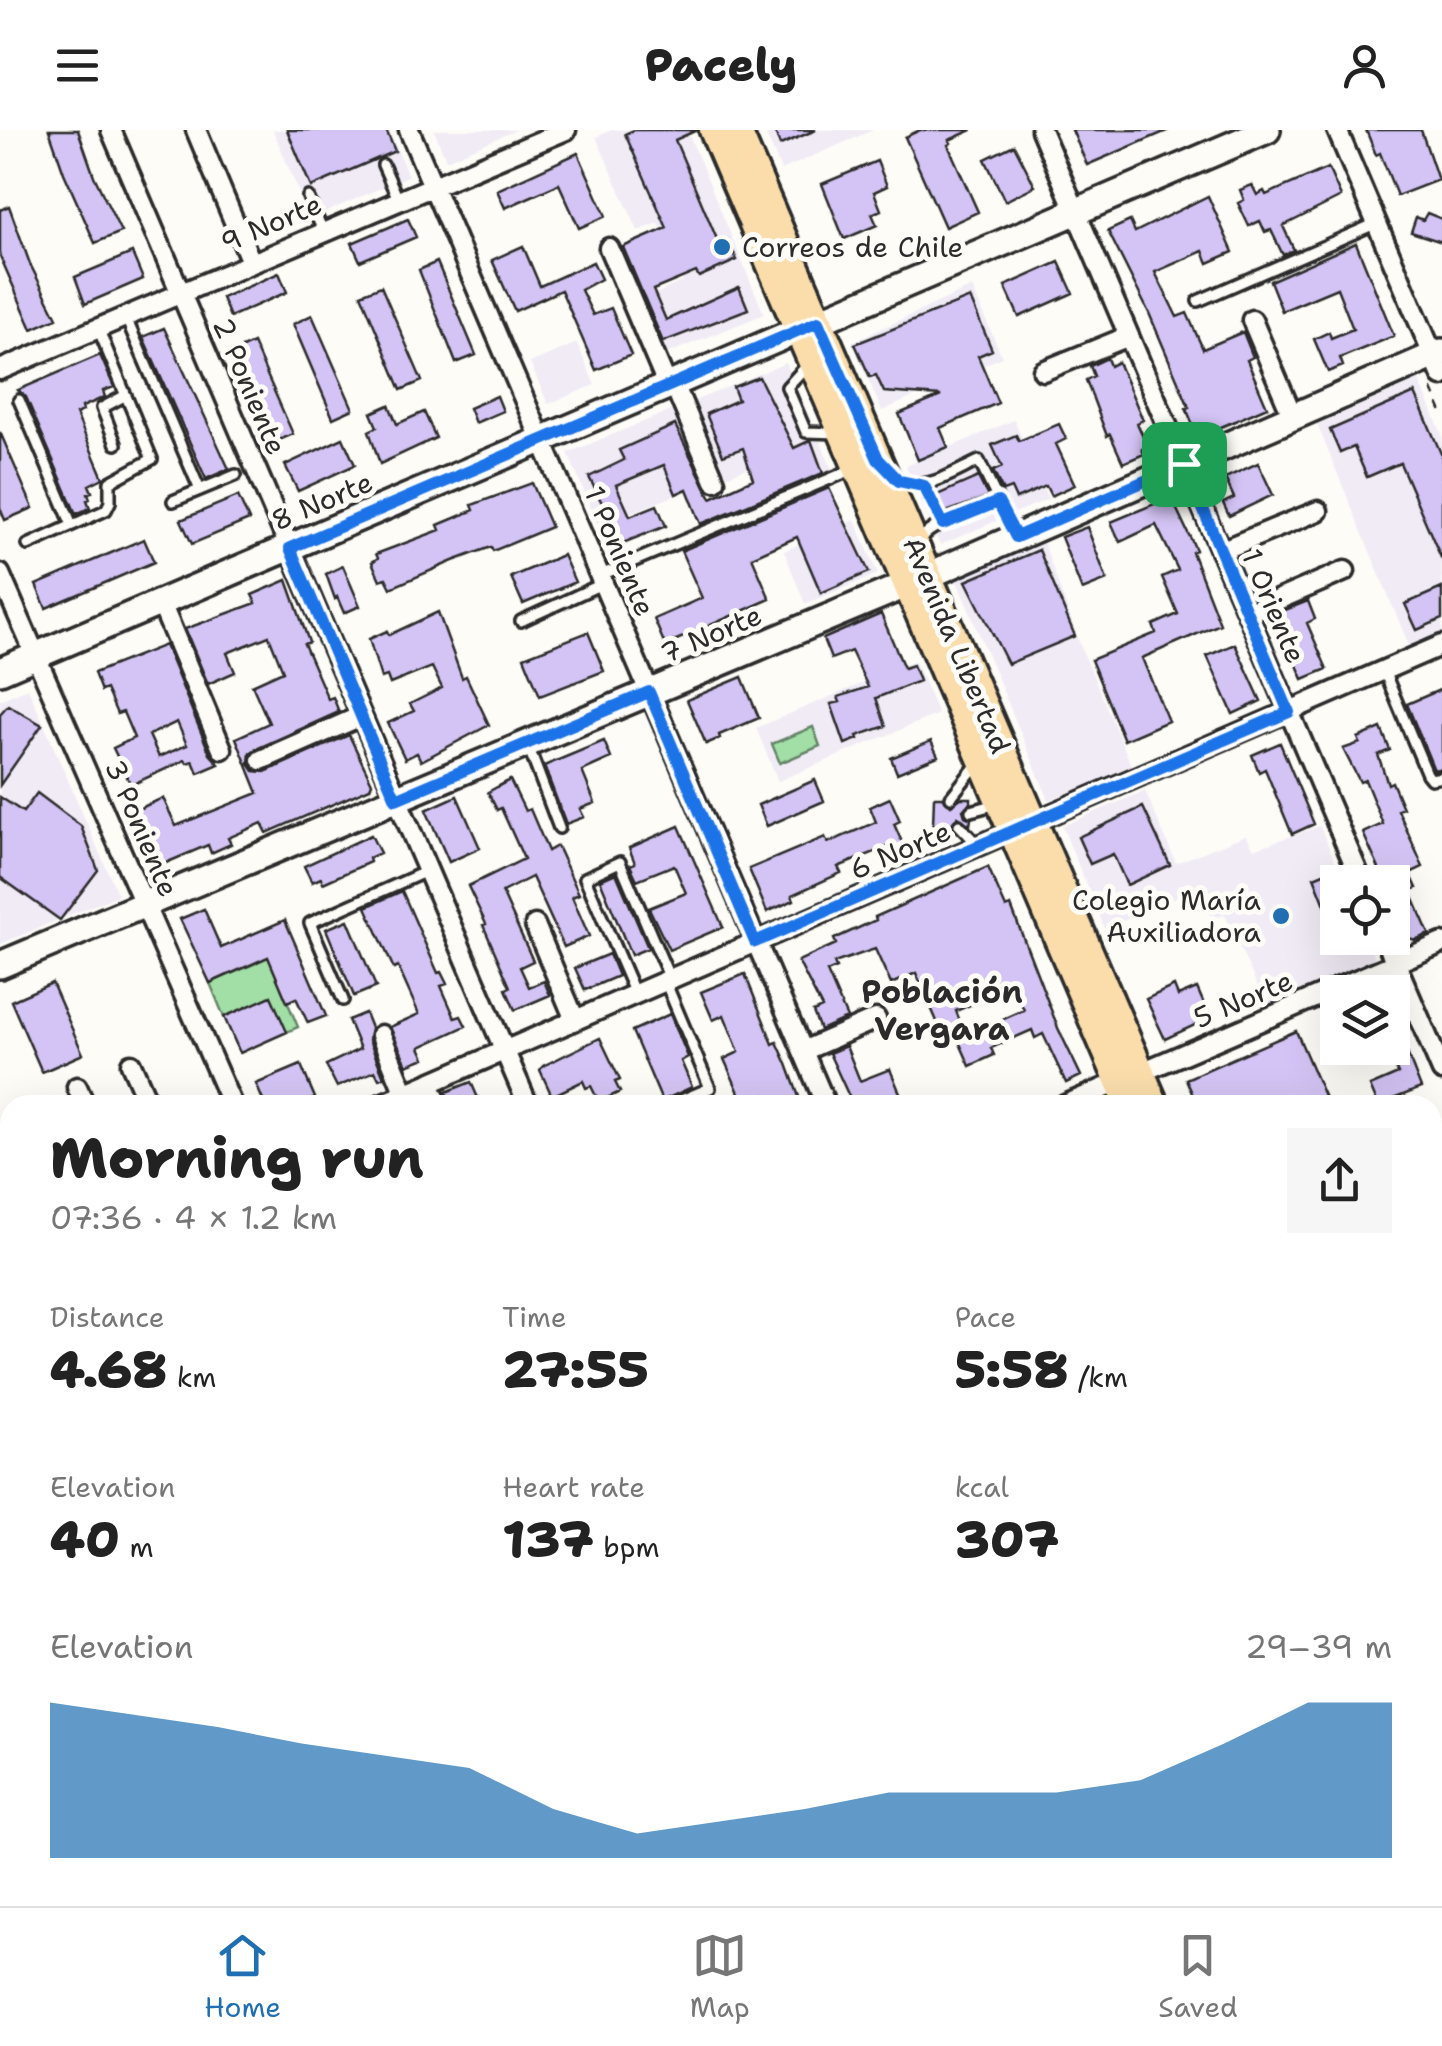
<!DOCTYPE html>
<html lang="en">
<head>
<meta charset="utf-8">
<style>
  :root { --surface:#fff; --page:#f6f6f6; --text:#222; --muted:#767676; --line:#e0e0e0; --accent:#1f6fb2 }
  body { margin:0; font-family:"Shantell Sans",sans-serif; background:var(--page); color:var(--text); height:100vh; display:flex; flex-direction:column; font-size:38px; white-space:nowrap }
  * { box-sizing:border-box; margin:0 }
  p { font-size:32px; color:var(--muted) }
  .icon { flex:none; width:55px; height:55px; fill:none; stroke:currentColor; stroke-width:2; stroke-linecap:round; stroke-linejoin:round }
  .map { position:relative; flex:1; overflow:hidden }
  .sheet { position:absolute; left:0px; top:965px; width:1442px; height:812px; display:flex; flex-direction:column; background:var(--surface); border-radius:30px 30px 0 0; box-shadow:0 10px 40px #0002 }
  .sheet>* { flex:none }
  .tools { position:absolute; left:1320px; top:735px; display:grid; gap:20px }
  .tools a { display:grid; place-items:center; width:90px; height:90px; border-radius:0px; background:var(--surface); box-shadow:0 10px 40px #0002; font-size:50px }
  .pin { position:absolute; display:grid; place-items:center; width:85px; height:85px; color:#fff; margin:-42px; border-radius:20px; box-shadow:0 5px 15px #0006 }
  .round { display:grid; place-items:center; flex:none; width:105px; height:105px; border-radius:0px; background:var(--page) }
  .headline { display:flex; align-items:center; justify-content:space-between; height:170px; padding:0 50px }
  h1 { font-size:55px; font-weight:800; line-height:75px }
  .stats { display:grid; grid-template-columns:repeat(3,1fr); gap:15px; height:170px; padding:10px 50px }
  .stats div { display:grid; align-content:center }
  .stats b { font-size:50px; font-weight:800 }
  .stats small { font-size:28px; font-weight:400 }
  .stats p { font-size:28px }
  .chart { height:280px; padding:20px 50px }
  .chart p { display:flex; justify-content:space-between }
  .chart svg { width:100%; height:180px; margin-top:10px; fill:var(--accent); opacity:.7 }
  header { display:flex; justify-content:space-between; align-items:center; height:130px; padding:0 50px; background:var(--surface); font-size:45px; font-weight:800 }
  .tab-bar { display:flex; justify-content:space-around; align-items:center; height:140px; border-top:2px solid var(--line); background:var(--surface); font-size:28px; color:var(--muted) }
  .tab-bar a { display:grid; justify-items:center; gap:5px }
  .tab-bar .current { color:var(--accent) }
  .map>svg:first-child { display:block }
</style>
</head>
<body>
<header><svg class="icon" aria-label="menu" viewBox="0 0 24 24"><path d="M4 6h16M4 12h16M4 18h16"/></svg>Pacely<svg class="icon" aria-label="person" viewBox="0 0 24 24"><circle cx="12" cy="8" r="4"/><path d="M4 21q1-7 8-7t8 7"/></svg></header>
<div class="map">
<svg width="1442" height="1776" viewBox="0 0 1442 1776">
  <rect width="100%" height="100%" fill="#fdfcf7"/>
  <filter id="ink" filterUnits="userSpaceOnUse"><feTurbulence type="fractalNoise" baseFrequency=".01" numOctaves="2"/><feDisplacementMap in="SourceGraphic" scale="20" xChannelSelector="R" yChannelSelector="G"/><feConvolveMatrix kernelMatrix="1 2 1 2 8 2 1 2 1" color-interpolation-filters="sRGB"/></filter>
  <g filter="url(#ink)">
    <path fill="#f1ebf6" d="M273,0h116l19,46 -98,43z
      M434,0h82l-70,30z
      M612,0h75l77,184 -105,43 -24,-53 48,-23 -24,-58 -21,8 -42,-94z
      M764,0h109l-92,40z
      M972,157l30,70 -120,54 -30,-69z
      M577,213l18,42 -47,19 -18,-41z
      M786,233l46,106 -50,23 -14,-32 -170,65 -30,-72z
      M1419,250l23,54v201l-32,13 -93,-224z
      M1014,290l34,79 -108,46 -34,-79z
      M855,390l23,54 -73,30 -21,-53z
      M1042,408l38,107 52,122 -83,33 -93,-221z
      M915,531l23,53 -160,67 -22,-53z
      M28,558l90,207 -118,49v-244z
      M1145,661l31,72 70,-28 8,14 66,-23 24,56h-6v56h28l10,22 -110,45 -41,-90 -14,3 -13,-31 -93,42 -43,-103z
      M1442,1429v160l-9,-22 -1,-134z"/>
    <path fill="#a1dfa7" stroke="#668569" stroke-width="2.5" d="M813,597l7,19 -40,17 -8,-19z
      M258,802l40,95 -14,6 -60,-16 -14,-34 46,-20 -11,-26z
      M1442,1121v92l-9,5 -1,-93z"/>
    <path fill="#d4c4f5" stroke="#2b2b2b" stroke-width="2.5" fill-rule="evenodd" d="M49,0h29l16,46 27,56 -26,11 -31,-70z
      M287,0h99l9,21 -84,36z
      M634,0h63l-22,10 44,104 9,-4 9,20 -38,17 -3,-5 -43,18 13,30 73,-33 9,22 -85,33 -40,-95 44,-19 -42,-94z
      M774,0h42l-36,15z
      M920,0h52l-23,10 2,3 -3,2 30,67 -33,15 -40,-90z
      M1072,0h97l-82,35z
      M1366,0h55l17,50 -41,16 -17,-43 -4,2z
      M1014,15l21,41 -30,15 -20,-42z
      M578,23l28,63 -27,12 -20,-44 -54,24 -8,-18z
      M877,31l10,25 -13,6 7,18 -9,4 5,11 -33,14 -22,-55z
      M1328,38l13,29 -58,29 11,24 -11,5 -12,-25 -6,2 -5,-11 -11,5 -11,-23 6,-3 -4,-10 12,-5 5,10 7,-4 2,4z
      M1208,66l25,56 -25,11 -5,-12 -48,21 22,45 10,-4 16,36 40,-17 10,25 -6,3 20,47 -69,30 -12,-29 3,-1 -40,-94 -41,-82 22,-10 5,11z
      M9,76l21,58 27,54 -25,11 -32,-73v-46z
      M1427,83l15,6v23l-31,-10 5,-15 7,3z
      M408,89l8,18 -56,24 -8,-18z
      M1356,113l38,93 -54,22 3,8 -15,6 -14,-33 15,-7 2,6 22,-9 -16,-41 -55,23 -12,-30z
      M523,116l17,40 53,-24 8,17 -20,11 12,25 18,-7 20,47 -35,15 -35,-80 -46,21 -23,-51z
      M132,123l11,26 -58,25 -10,-27z
      M437,132l39,93 -20,8 -37,-93z
      M1059,132l14,31 -54,24 -14,-31z
      M279,143l8,19 -57,25 -8,-19z
      M381,156l41,95 -21,9 -40,-96z
      M970,168l22,52 -14,6 20,47 -58,25 8,19 -30,13 -19,-46 42,-18 -57,-4 -8,-17 -6,2 -15,-33z
      M312,185l41,94 -20,9 -40,-94z
      M164,198l65,141 -23,10 -63,-142z
      M253,213l40,91 -23,10 -39,-91z
      M100,225l14,32 -11,4 2,6 -23,10 1,4 -7,3 27,64 -14,7 3,7 -4,1 2,6 -3,1 3,8 -14,6 -50,-117 -8,-7z
      M1107,228l3,8 8,-4 25,58 -6,3 11,24 -6,2 2,5 -21,9 -13,-29 -3,2 -21,-56 8,-4 -4,-10z
      M759,247l35,71 17,-8 12,33 -122,51 -14,-35 -11,5 -12,-29 -48,20 14,31 27,-11 9,21 -53,21 -9,-21 8,-3 -23,-46 35,-17 -5,-10 56,-25 36,73 42,-19 -10,-31 -20,7 -17,-41 32,-14 -5,-13z
      M1415,263l27,63v104l-42,-97 -33,14 -13,-30 -14,6 -10,-23z
      M497,266l6,15 -28,12 -6,-15z
      M389,275l8,19 27,-12 12,26 -56,26 -11,-33 8,-4 -6,-14z
      M1059,294l7,15 -10,5 19,41 -24,11 -5,-10 -30,13 -5,-11 -8,3 -10,-20 9,-4 -10,-22 24,-10 3,6z
      M0,302l33,76 -28,12 -5,-12z
      M343,308l12,27 -57,26 -13,-26z
      M1258,333l15,32 -44,21 -6,-13 11,-5 -9,-20z
      M978,347l10,20 -42,15 -9,-17z
      M532,353l19,44 -58,24 -2,-4 -38,14 -62,27 -5,-10 -6,2 -8,-18 6,-4 -2,-4 64,-24 -2,-5 36,-15 -2,-5z
      M829,358l40,84 -48,21 -24,-56 -45,20 18,42 -105,46 -11,-26 48,-21 -21,-47z
      M238,366l11,24 -57,24 -11,-24z
      M1171,367l25,53 -4,2 28,72 -78,34 26,63 -44,19 -33,-80 65,-27 -3,-8 25,-11 -16,-37 16,-7 -22,-45 -36,17 -9,-20z
      M1087,397l20,53 -25,10 -21,-53z
      M144,409l10,23 -108,46 -10,-23z
      M1039,420l36,86 -67,28 -42,-83z
      M563,425l12,27 -52,22 -12,-27z
      M343,436l17,40 -16,7 -7,-16 -2,2 -9,-25z
      M287,450l22,62 -5,2 24,55 5,-2 6,15 -83,37 -6,4 -1,11 5,7 11,1 84,-37 23,48 -2,5 -103,45 -5,-10 -34,15 3,6 -20,9 -3,-8 -47,20 -25,-55 27,-12 13,28 82,-33 -22,-55 33,-15 -17,-38 31,-14 -14,-35 -42,17 8,19 -27,12 -23,-55 71,-26 -4,-8z
      M1442,458v31l-25,11 -12,-26z
      M1308,471l7,18 -8,4 20,46 -24,10 -28,-65z
      M438,482l24,66 4,-2 23,49 -68,36 -4,-8 -12,6 -17,-36 26,-12 -4,-7 32,-16 -10,-21 -42,17 -3,-8 -6,2 -12,-39 18,-8 2,4z
      M881,484l23,54 9,-3 6,16 -43,17 10,28 -29,10 1,3 -13,5 -14,-40 9,-2 -2,-5 30,-10 -17,-36 -20,8 -8,-20z
      M588,502l16,39 -64,25 -16,-39z
      M1235,514l26,57 -28,13 -26,-58z
      M165,515l45,109 9,10 -21,9 -5,-12 -6,2 -2,-3 -54,25 -18,-37 21,-10 -11,-26 -6,2 -11,-25 -5,2 -7,-18zM177,592l10,23 -28,12 -10,-22z
      M742,547l17,41 -40,17 1,3 -14,6 -19,-44z
      M1442,559v79l-8,2 -27,-66z
      M8,575l34,20 -42,60v-71z
      M1381,598l9,22 -12,5 10,29 4,-2 11,26 -5,2 25,57 -13,6 7,15 -7,2 19,44 -14,6 -6,-2 -17,-38v-18h-7l-22,-49 20,-9 -18,-44 -5,2 -17,-33 17,-6 -2,-5z
      M604,611l7,17 -29,13 13,32 -15,6 4,8 -18,7 -22,-58z
      M931,611l7,15 -41,17 -6,-15z
      M1280,613l34,81 -22,10 -27,-65 -6,3 -7,-17z
      M510,650l15,31 5,-2 18,42 9,-5 22,48 -7,3 17,39 -25,11 -32,-70 -30,15 31,69 -13,6 9,20 15,-6 6,14 -35,15 -9,-21 4,-2 -27,-62 3,-1 -18,-38 56,-27 -23,-51 -4,2 -9,-18z
      M815,650l9,21 -57,25 -9,-21z
      M37,663l44,33 17,44 -38,50 -60,-43v-80l23,15z
      M457,666l23,52 -31,14 -23,-52z
      M934,667h9l8,8 10,-7h10v5l-8,7 2,6 6,3 -1,6 -12,-8 -7,8h-18z
      M890,668l10,23 -6,3 11,25 -14,6 -4,-8 -49,20 3,6 -49,22 2,5 -27,12 -18,-43 76,-32 3,6 48,-21 -6,-15z
      M1143,677l27,58 -43,20 -14,-31 -23,10 -12,-27z
      M679,696l44,101 -54,23 -20,-42 37,-15 -12,-28 -37,15 -7,-15 5,-2 -6,-15z
      M371,705l9,18 -11,5 1,4 -47,21 -2,-5 -9,4 -8,-16z
      M988,737l18,41 5,-2 47,122 23,48 -15,7 -23,-49 -8,4 -3,-8 -41,18 3,7 -24,11 -12,-27 66,-29 -11,-24 -57,25 5,13 -19,9 -26,-60 -25,11 -16,-35 -41,14 2,5 -9,4 20,46 -27,12 -7,-18 9,-4 -24,-47 38,-17 -2,-5 42,-19 -1,-3z
      M1338,737l6,15h-6l-1,53 -23,-58z
      M616,743l32,75 -17,7 -31,-75z
      M402,761l36,82 3,-1 6,12 -6,2 14,32 6,-2 5,10 -46,21 5,11 -18,7 -17,-38 29,-13 -21,-47 -4,2 -28,-62z
      M204,779l17,39 64,-28 41,96 -18,7 -12,-25 -9,4 -19,-45 -58,26 -30,-64z
      M348,790l28,67 -22,9 -28,-67z
      M609,824l9,22 -33,14 -10,-22z
      M745,844l28,70 4,-2 10,22 15,41h-32l-5,-10 -21,10 -7,-17 -13,-29 15,-7 -15,-37 -11,5 -12,-28z
      M52,853l31,71 -41,18 -31,-71z
      M1174,856l4,10 19,-8 13,30 -45,21 -19,-40z
      M271,866l16,36 -47,21 -16,-36z
      M365,883l6,15 -2,12 15,37 -5,2 -4,-8 -38,16 -11,-22 34,-16 -12,-29z
      M670,884l18,43 -7,4 11,26 -30,14 -30,-70z
      M1296,901l32,74h-131l-11,-26z
      M600,908l20,42 -5,2 5,10 -21,10 -8,-16 -5,2 -3,-7 -31,15 -12,-26 3,-4z
      M1402,910l19,48 -43,17 -8,-19 28,-12 -11,-26z
      M846,916l14,35 30,-12 12,29 -18,7h-31l-24,-52z
      M301,935l14,33 -15,7h-35l-9,-21z
      M471,952l10,23h-31l-4,-13z"/>
    <g fill="none" stroke-linecap="round" stroke-linejoin="round">
      <g stroke="#2b2b2b" stroke-width="16">
        <path id="lane" d="M383,35l15,34
          M308,67l15,34
          M1198,171l179,-78
          M126,188l74,172
          M810,232l-23,25 19,45 32,1
          M19,270l53,125
          M116,314l-14,-36 24,-13
          M894,347c27,19 58,-4 85,-16l36,74
          M924,356l19,38
          M173,371l63,-26
          M919,411c16,-21 55,-29 79,-39
          M28,415l78,-35 4,-8v-20l42,-23 -54,-131
          M601,445l255,-107
          M521,491l83,-38
          M1384,541l43,103 4,5 11,-2
          M528,616l31,82
          M951,667l27,-34
          M971,681l26,-7
          M959,695l19,20
          M665,851l45,107 -40,17
          M635,864l-50,-116 35,-16 50,117
          M343,870l-33,-77 117,-52
          M1327,1768l4,8"/>
      </g>
      <g stroke="#2b2b2b" stroke-width="25">
        <path id="street" d="M111,0l417,975
          M196,0l55,132
          M409,0l417,975
          M1041,0l321,752
          M1337,0l105,246
          M609,118l59,139
          M1252,190l41,97
          M0,240l566,-240
          M1043,241l86,-35
          M674,254l41,97
          M1220,421l98,-40
          M0,444l232,531
          M161,473l61,146
          M1247,483l98,-42
          M261,630l100,-44
          M535,795l40,95
          M1385,808l57,133
          M381,905l24,59
          M803,921l73,-32
          M131,934l18,41
          M429,953l9,22
          M77,957l8,18
          M379,975l1063,-460
          M1065,975l377,-162
          M1432,1414l10,-4
          M0,1431l10,-4
          M569,1768l4,8
          M864,1768l4,8
          M1164,1768l3,8
          M1012,1770l3,6
          M598,1776l19,-8
          M1292,1776l20,-8"/>
      </g>
      <g stroke="#2b2b2b" stroke-width="32">
        <path id="secondary" d="M0,541l1267,-541
          M0,835l927,-389 515,-224
          M1432,1114l10,-4
          M0,1142l10,23
          M0,1728l10,-4
          M270,1768l4,8"/>
      </g>
      <g stroke="#2b2b2b" stroke-width="35">
        <path id="primary" d="M714,0l416,975
          M736,0l418,975
          M1432,1625l10,21
          M1432,1677l10,22"/>
      </g>
      <path stroke="#2b2b2b" stroke-width="2.5" stroke-dasharray="8 8" stroke-linecap="butt" d="M1432,259l10,23"/>
      <use href="#lane" stroke="#fdfcf7" stroke-width="9"/>
      <use href="#street" stroke="#fdfcf7" stroke-width="18"/>
      <use href="#secondary" stroke="#fdfcf7" stroke-width="25"/>
      <use href="#primary" stroke="#faddab" stroke-width="28"/>
    </g>
  </g>
  <g fill="none" stroke-linecap="round" stroke-linejoin="round" filter="url(#ink)">
    <g stroke="#fff" stroke-width="20">
      <path id="route" d="M818,192l60,137 21,22 25,5 19,38 55,-22 18,35 168,-73 105,248 -534,230 -106,-250 -253,107 -106,-251z"/>
    </g>
    <use href="#route" stroke="#1a73e8" stroke-width="12"/>
  </g>
  <g fill="#1f6fb2" stroke="#fdfcf7" stroke-width="4">
    <circle cx="722" cy="117" r="10"/>
    <circle cx="1281" cy="786" r="10"/>
  </g>
  <g text-anchor="middle" stroke-width="10" stroke-linejoin="round" paint-order="stroke">
    <g font-size="28" fill="#2b2b2b" stroke="#fdfcf7">
      <text transform="translate(271 93) rotate(-23)" y="10">9 Norte</text>
      <text transform="translate(250 256) rotate(67)" y="10">2 Poniente</text>
      <text transform="translate(322 371) rotate(-23)" y="10">8 Norte</text>
      <text transform="translate(620 421) rotate(67)" y="10">1 Poniente</text>
      <text transform="translate(1274 476) rotate(67)" y="10">1 Oriente</text>
      <text transform="translate(711 504) rotate(-23)" y="10">7 Norte</text>
      <text transform="translate(957 515) rotate(67)" y="10">Avenida Libertad</text>
      <text transform="translate(142 698) rotate(67)" y="10">3 Poniente</text>
      <text transform="translate(900 720) rotate(-23)" y="10">6 Norte</text>
      <text transform="translate(1243 869) rotate(-23)" y="10">5 Norte</text>
    </g>
    <g font-size="28" fill="#2b2b2b" stroke="#fdfcf7" text-anchor="start">
      <text x="742" y="127">Correos de Chile</text>
      <text x="1261" y="780" text-anchor="end">Colegio María<tspan x="1261" dy="32">Auxiliadora</tspan></text>
    </g>
    <g font-size="32" font-weight="bold" fill="#2b2b2b" stroke="#fdfcf7">
      <text x="942" y="873">Población<tspan x="942" dy="37">Vergara</tspan></text>
    </g>
  </g>
</svg>
<div class="tools">
<a><svg class="icon" aria-label="locate" viewBox="0 0 24 24"><circle cx="12" cy="12" r="6"/><path d="M12 2v4M12 18v4M2 12h4M18 12h4"/></svg></a>
<a><svg class="icon" aria-label="layers" viewBox="0 0 24 24"><path d="M12 4l9 5-9 5-9-5zM3 14l9 5 9-5"/></svg></a>
</div>
<div class="pin" style="left:1184px;top:334px;background:#1e9e55"><svg class="icon" aria-label="arrive" viewBox="0 0 24 24"><path d="M6 21V4h12l-3 4 3 4H6"/></svg></div>
<section class="sheet">
<div class="headline"><div><h1>Morning run</h1><p>07:36 · 4 × 1.2 km</p></div><a class="round"><svg class="icon" aria-label="share" viewBox="0 0 24 24"><path d="M12 15V3M7 8l5-5 5 5M5 13v7h14v-7"/></svg></a></div>
<div class="stats">
<div><p>Distance</p><b>4.68<small> km</small></b></div>
<div><p>Time</p><b>27:55</b></div>
<div><p>Pace</p><b>5:58<small> /km</small></b></div>
</div>
<div class="stats">
<div><p>Elevation</p><b>40<small> m</small></b></div>
<div><p>Heart rate</p><b>137<small> bpm</small></b></div>
<div><p>kcal</p><b>307</b></div>
</div>
<div class="chart"><p><span>Elevation</span>29–39 m</p>
<svg viewBox="0 0 160 44" preserveAspectRatio="none"><path d="M0 44V6L10 9L20 12L30 16L40 19L50 22L60 32L70 38L80 35L90 32L100 28L110 28L120 28L130 25L140 16L150 6L160 6V44z"/></svg>
</div>
</section>
</div>
<nav class="tab-bar">
<a class="current"><svg class="icon" aria-label="home" viewBox="0 0 24 24"><path d="M3 11l9-7 9 7M6 9v11h12V9"/></svg>Home</a>
<a><svg class="icon" aria-label="map" viewBox="0 0 24 24"><path d="M3 6l6-2 6 2 6-2v14l-6 2-6-2-6 2zM9 4v14M15 6v14"/></svg>Map</a>
<a><svg class="icon" aria-label="saved" viewBox="0 0 24 24"><path d="M7 4h10v16l-5-4-5 4z"/></svg>Saved</a>
</nav>
</body>
</html>
